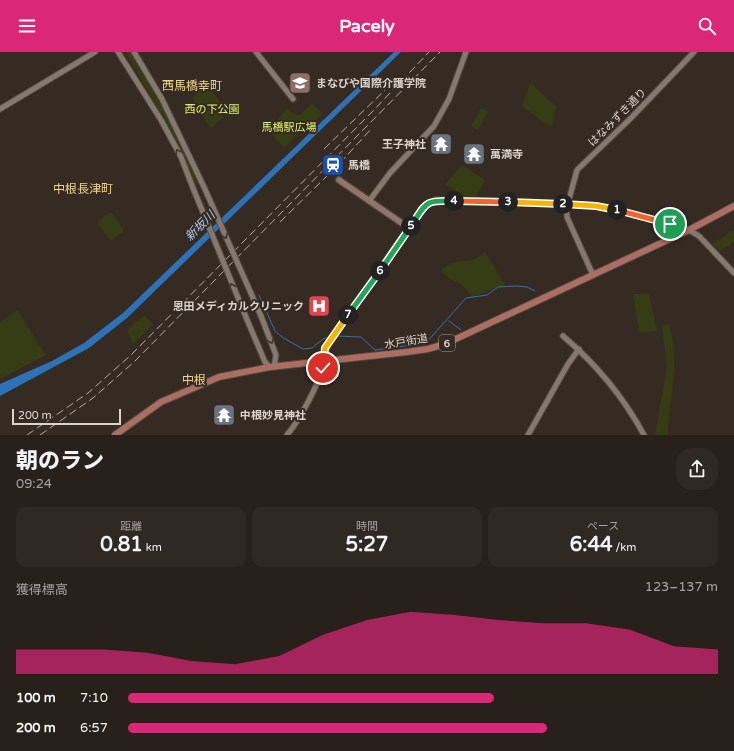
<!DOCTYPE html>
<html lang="ja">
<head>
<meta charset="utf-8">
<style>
  :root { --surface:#28201a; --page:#302823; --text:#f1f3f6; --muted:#a5a3a2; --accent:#db2777 }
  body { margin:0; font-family:"Varela Round","Noto Sans JP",sans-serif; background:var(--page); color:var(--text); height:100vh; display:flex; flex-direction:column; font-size:15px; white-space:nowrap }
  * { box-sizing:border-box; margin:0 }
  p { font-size:13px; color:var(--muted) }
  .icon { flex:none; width:22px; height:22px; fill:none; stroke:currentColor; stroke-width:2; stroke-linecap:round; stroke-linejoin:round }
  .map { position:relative; height:383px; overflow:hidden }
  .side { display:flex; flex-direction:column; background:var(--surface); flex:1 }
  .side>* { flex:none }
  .scale { position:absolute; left:12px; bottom:10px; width:109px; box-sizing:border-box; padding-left:4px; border:2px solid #dbd4ce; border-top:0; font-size:11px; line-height:14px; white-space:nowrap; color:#dbd4ce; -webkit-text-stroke:3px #362b23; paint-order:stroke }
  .pin { position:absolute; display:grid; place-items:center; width:34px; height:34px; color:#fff; margin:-17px; border:2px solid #fff; border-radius:50%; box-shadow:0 1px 4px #0007 }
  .km { position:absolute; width:20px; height:20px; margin:-10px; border-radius:50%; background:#222; color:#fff; font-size:11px; line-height:20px; text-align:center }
  .round { display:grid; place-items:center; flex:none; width:42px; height:42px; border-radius:16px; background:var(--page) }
  .headline { display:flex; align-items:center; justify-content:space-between; height:68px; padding:0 16px }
  h1 { font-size:22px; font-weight:800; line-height:30px }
  .metrics { display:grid; grid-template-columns:repeat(3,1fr); gap:6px; height:68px; padding:4px 16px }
  .metrics div { display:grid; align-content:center; border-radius:10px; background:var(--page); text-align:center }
  .metrics b { font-size:20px; font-weight:800 }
  .metrics small { font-size:11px; font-weight:400 }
  .metrics p { font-size:11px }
  .chart { height:112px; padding:8px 16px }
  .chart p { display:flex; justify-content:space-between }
  .chart svg { width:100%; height:72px; margin-top:4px; fill:var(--accent); opacity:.7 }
  ul { padding:0 16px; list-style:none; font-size:13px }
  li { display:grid; grid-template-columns:64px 48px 1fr; align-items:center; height:30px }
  li i { height:10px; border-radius:5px; background:var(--accent) }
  header { display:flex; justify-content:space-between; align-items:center; height:52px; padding:0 16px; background:var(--accent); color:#fff; font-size:18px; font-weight:800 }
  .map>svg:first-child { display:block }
</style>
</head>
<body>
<header><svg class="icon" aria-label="menu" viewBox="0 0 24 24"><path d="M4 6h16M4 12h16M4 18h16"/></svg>Pacely<svg class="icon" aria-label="search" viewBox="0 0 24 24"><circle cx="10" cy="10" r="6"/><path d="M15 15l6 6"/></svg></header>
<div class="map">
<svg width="734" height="383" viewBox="0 0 734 383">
  <rect width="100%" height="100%" fill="#362b23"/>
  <path fill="#363c13" d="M125,0h6c28,41 49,86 68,131l-3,2 -29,-62z
    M530,31l26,23 -4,20h-3l-27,-20z
    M206,32l2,1 19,27 -14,15 -3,1 -17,-28v-3z
    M312,51l11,11 -12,11h-3l-24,23 -15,-17 18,-23 6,6 7,1z
    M481,56l7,4 -10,18 -7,-4z
    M462,113l23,15 -9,17h-22l2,-6 -11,-6z
    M111,160l13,19 -12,9h-2l-13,-18z
    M734,178v12l-14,9 -8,-7z
    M485,200l21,34c-12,0 -20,8 -33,10l-12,-12 -11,-5 -9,-8c12,-13 19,-7 33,-12 4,-1 8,-5 11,-7z
    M633,242h16l8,37 -18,2z
    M17,258l29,45 -46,24v-57z
    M144,263l9,9 -20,20 -6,-14z
    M669,272c12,41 0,71 -1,111h-13l12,-68 -5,-41z"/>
  <path fill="#2d72b6" d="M394,0h7l-274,266 -38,30 -89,48v-12l52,-23 32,-18 39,-30z"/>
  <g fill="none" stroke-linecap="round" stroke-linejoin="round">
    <path stroke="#2d72b6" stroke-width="1" d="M259,243l16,36 7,6 21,12 9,-1 11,-9 7,-2
      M449,269l12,9
      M337,284l24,1 14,13
      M375,298l51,-7 40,-45 21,-3 11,-8 18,-1 11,1 8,4"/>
    <g stroke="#534a42" stroke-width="7">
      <path id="tertiary" d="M118,0l43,68 20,37 12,31
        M134,0l28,47 42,88
        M256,0l37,47
        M0,57l95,-57
        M369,149l21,-28 44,-47 15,-27 17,-47
        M409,176l16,-22 10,-6 152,5 26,4 76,21 10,6 35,37
        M593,223l-26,-58 -1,-13 2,-1 9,-33 54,-52 63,-66
        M261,264l15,39 -2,12
        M248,270l17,40 5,5
        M563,284c33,28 60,60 81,99
        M287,383c12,-14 36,-57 36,-74
        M528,383l40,-71 11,-15"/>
    </g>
    <g stroke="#534a42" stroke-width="8">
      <path id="secondary" d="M323,309l4,-15 82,-118 -70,-48"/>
    </g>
    <g stroke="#534a42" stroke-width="8">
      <path id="trunk" d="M115,383l46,-33 58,-25 51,-10 137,-15 21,-3 17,-5 244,-114 45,-24"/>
    </g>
    <use href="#tertiary" stroke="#85786e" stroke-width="5"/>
    <use href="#secondary" stroke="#93746a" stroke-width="5.5"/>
    <use href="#trunk" stroke="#ac6e63" stroke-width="6"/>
    <path stroke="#b4aca5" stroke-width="1" stroke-dasharray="8 4" stroke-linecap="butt" d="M324,97l61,-59
      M340,111l32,-35
      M280,170l48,-47
      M27,383l61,-42 42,-37 242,-244 57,-60
      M40,383l53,-37 41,-36 306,-310"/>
    <g stroke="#534a42" stroke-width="7" stroke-linecap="butt">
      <path id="tertiary-bridge" d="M204,135l57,129
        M193,136l55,134"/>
    </g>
    <use href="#tertiary-bridge" stroke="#85786e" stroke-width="5"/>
  </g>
  <defs><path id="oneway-chevron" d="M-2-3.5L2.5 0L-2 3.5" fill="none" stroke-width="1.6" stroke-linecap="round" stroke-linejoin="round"/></defs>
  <g stroke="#42372e">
    <use href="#oneway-chevron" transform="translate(178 100) rotate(-118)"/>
    <use href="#oneway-chevron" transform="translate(225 184) rotate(67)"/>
    <use href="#oneway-chevron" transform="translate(232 234) rotate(-113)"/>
    <use href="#oneway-chevron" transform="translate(271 289) rotate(70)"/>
  </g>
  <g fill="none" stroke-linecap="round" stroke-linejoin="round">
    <g stroke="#fff" stroke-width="8">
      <path id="split-1" d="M617,158l53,14"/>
    </g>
    <g stroke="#fff" stroke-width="8">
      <path id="split-2" d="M563,152l33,2 21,4"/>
    </g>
    <g stroke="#fff" stroke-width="8">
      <path id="split-3" d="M508,150l55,2"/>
    </g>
    <g stroke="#fff" stroke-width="8">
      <path id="split-4" d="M454,149l54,1"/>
    </g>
    <g stroke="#fff" stroke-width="8">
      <path id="split-5" d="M411,174c16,-24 13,-26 43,-25"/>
    </g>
    <g stroke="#fff" stroke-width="8">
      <path id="split-6" d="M380,219l31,-45"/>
    </g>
    <g stroke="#fff" stroke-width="8">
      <path id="split-7" d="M348,263l32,-44"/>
    </g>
    <g stroke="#fff" stroke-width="8">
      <path id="split-8" d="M323,316l2,-20 23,-33"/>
    </g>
    <use href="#split-1" stroke="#f0652b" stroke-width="5"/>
    <use href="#split-2" stroke="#f5b400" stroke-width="5"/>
    <use href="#split-3" stroke="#f5b400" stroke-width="5"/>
    <use href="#split-4" stroke="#f0652b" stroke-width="5"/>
    <use href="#split-5" stroke="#22a559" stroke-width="5"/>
    <use href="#split-6" stroke="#22a559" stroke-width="5"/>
    <use href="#split-7" stroke="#22a559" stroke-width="5"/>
    <use href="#split-8" stroke="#f5b400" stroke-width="5"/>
  </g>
  <defs>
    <g id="university-square" transform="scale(1.15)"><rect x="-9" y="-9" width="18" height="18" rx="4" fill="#8d6e63" stroke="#362b23"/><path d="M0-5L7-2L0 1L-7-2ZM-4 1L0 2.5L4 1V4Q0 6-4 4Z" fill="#fff"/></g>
    <g id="temple-square" transform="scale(1.15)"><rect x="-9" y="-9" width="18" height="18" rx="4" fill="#6b7280" stroke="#362b23"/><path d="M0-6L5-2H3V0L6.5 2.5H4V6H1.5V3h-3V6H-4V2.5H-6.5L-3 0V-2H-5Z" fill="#fff"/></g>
    <g id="station-square" transform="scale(1.15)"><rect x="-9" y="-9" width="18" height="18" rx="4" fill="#1a4fb4" stroke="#362b23"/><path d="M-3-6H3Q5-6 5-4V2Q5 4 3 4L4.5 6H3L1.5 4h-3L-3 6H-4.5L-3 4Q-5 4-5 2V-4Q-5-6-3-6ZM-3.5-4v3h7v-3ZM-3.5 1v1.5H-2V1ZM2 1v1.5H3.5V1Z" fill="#fff"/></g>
    <g id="hospital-square" transform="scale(1.15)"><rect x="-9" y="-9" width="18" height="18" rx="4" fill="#e0444e" stroke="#362b23"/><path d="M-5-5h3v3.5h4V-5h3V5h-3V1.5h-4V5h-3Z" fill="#fff"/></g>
  </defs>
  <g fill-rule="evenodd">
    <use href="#university-square" x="300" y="31"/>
    <use href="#temple-square" x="441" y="92"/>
    <use href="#temple-square" x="474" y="102"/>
    <use href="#station-square" x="333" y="113"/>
    <use href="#hospital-square" x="319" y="254"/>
    <use href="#temple-square" x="224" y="363"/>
  </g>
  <g text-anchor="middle" stroke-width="4" stroke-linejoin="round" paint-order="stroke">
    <rect fill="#362b23" stroke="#aaa19b" stroke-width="1" x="439" y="283" width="16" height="16" rx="3"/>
    <g font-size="10" font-weight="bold" fill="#dbd4ce">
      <text x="447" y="295">6</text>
    </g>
    <g font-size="11" font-weight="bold" fill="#dbd4ce" stroke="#362b23" text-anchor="start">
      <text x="316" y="35">まなびや国際介護学院</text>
      <text x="426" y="96" text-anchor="end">王子神社</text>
      <text x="490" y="106">萬満寺</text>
      <text x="348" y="117">馬橋</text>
      <text x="304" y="258" text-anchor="end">恩田メディカルクリニック</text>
      <text x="240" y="367">中根妙見神社</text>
    </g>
    <g font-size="11" fill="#dcf06e" stroke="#362b23">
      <text x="212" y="61">西の下公園</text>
      <text x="289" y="79">馬橋駅広場</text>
    </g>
    <g font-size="11" fill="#dbd4ce" stroke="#362b23">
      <text transform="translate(617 65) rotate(-45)" y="4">はなみずき通り</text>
      <text transform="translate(406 289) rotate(-9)" y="4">水戸街道</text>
    </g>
    <g font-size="12" fill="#eed488" stroke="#362b23">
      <text x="192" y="38">西馬橋幸町</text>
      <text x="83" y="141">中根長津町</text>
      <text x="194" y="332">中根</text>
    </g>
    <g font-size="12" font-style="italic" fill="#a8c9ed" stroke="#362b23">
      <text transform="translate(200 174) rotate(-45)" y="4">新坂川</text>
    </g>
  </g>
</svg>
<div class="scale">200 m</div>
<div class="pin" style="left:670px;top:172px;background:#1e9e55"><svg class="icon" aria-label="arrive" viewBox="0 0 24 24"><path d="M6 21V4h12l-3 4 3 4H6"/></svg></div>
<div class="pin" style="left:323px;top:316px;background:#d93025"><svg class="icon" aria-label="check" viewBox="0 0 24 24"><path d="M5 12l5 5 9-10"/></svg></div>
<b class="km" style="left:617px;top:158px">1</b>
<b class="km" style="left:563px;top:152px">2</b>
<b class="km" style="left:508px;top:150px">3</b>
<b class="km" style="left:454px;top:149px">4</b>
<b class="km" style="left:411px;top:174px">5</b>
<b class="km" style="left:380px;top:219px">6</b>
<b class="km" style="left:348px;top:263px">7</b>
</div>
<section class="side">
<div class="headline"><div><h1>朝のラン</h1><p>09:24</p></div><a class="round"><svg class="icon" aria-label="share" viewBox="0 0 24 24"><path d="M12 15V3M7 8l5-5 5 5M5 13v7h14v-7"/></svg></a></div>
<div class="metrics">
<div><p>距離</p><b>0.81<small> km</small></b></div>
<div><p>時間</p><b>5:27</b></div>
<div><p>ペース</p><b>6:44<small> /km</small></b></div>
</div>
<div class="chart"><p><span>獲得標高</span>123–137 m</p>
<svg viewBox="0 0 160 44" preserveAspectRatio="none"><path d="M0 44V29L10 29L20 29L30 31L40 36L50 38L60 33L70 20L80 11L90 6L100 8L110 11L120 13L130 13L140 17L150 27L160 29V44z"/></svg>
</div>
<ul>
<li><b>100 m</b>7:10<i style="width:62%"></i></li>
<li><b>200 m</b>6:57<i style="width:71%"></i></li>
</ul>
</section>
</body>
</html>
